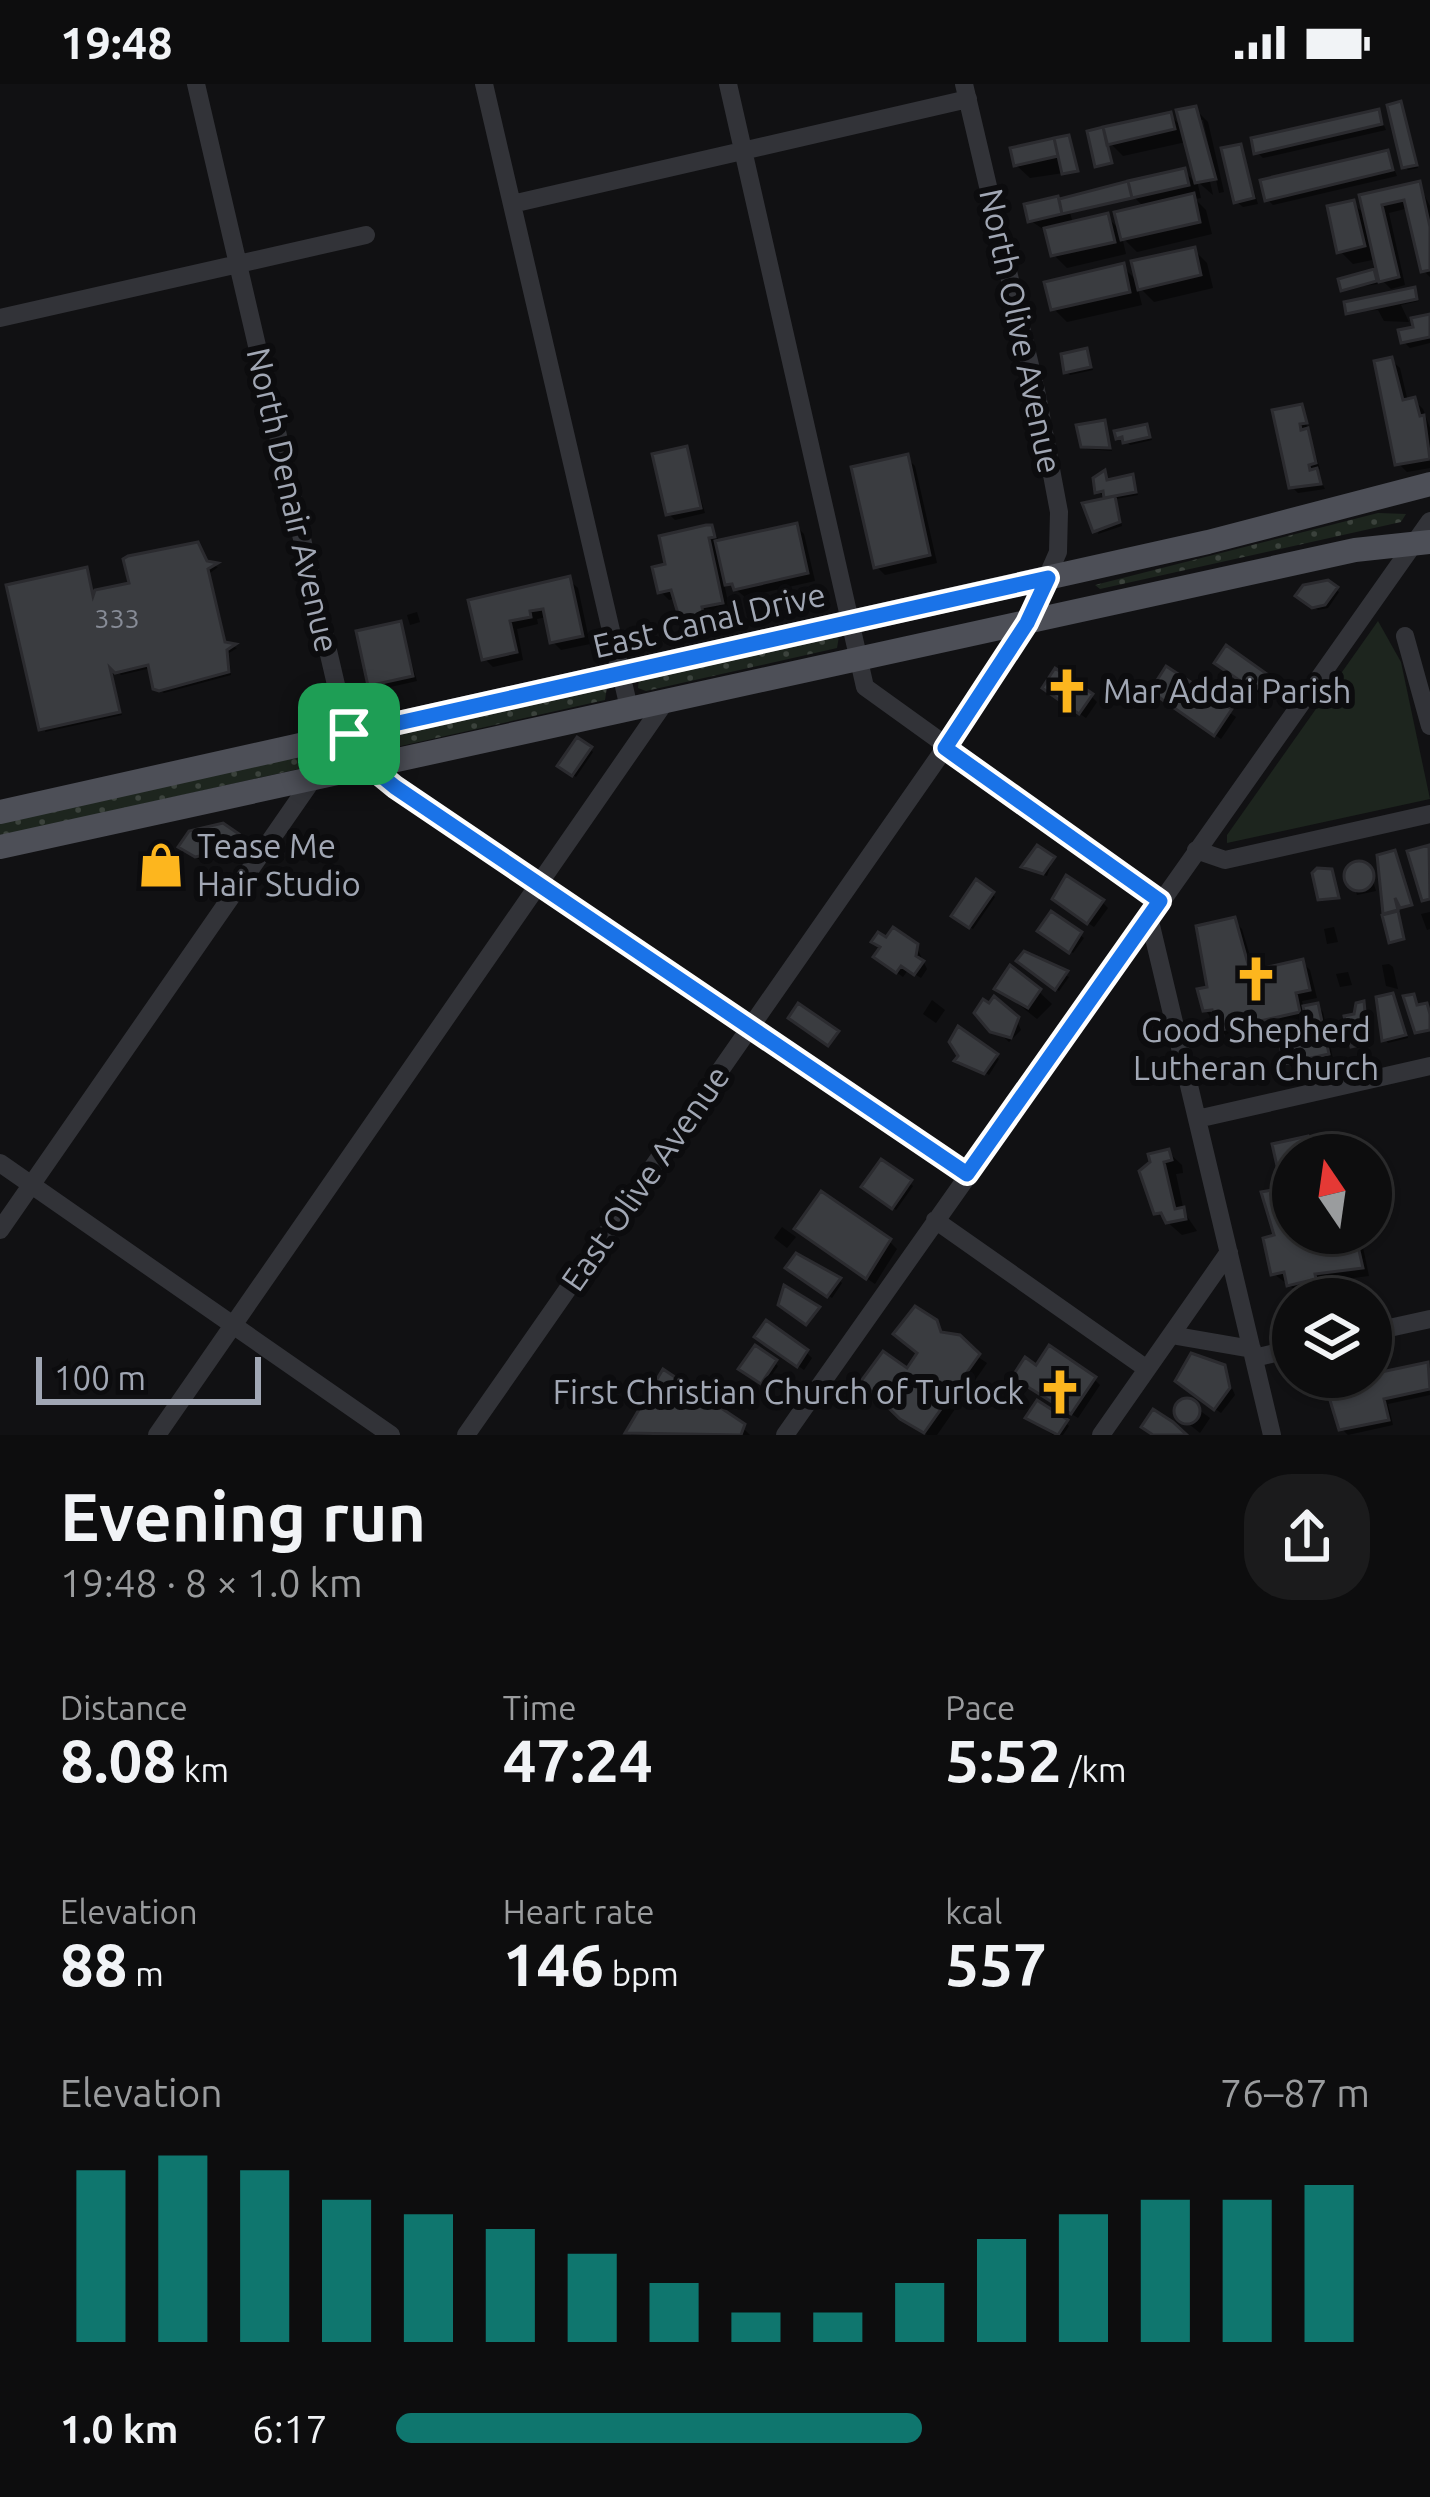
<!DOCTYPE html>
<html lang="en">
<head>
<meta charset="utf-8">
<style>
  :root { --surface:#0d0d0e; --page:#1b1b1c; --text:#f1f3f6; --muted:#9a9c9e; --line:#2d2d2e; --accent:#0f766e }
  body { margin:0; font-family:Ubuntu,sans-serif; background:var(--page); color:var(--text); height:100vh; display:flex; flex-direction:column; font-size:45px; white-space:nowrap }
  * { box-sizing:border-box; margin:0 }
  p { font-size:39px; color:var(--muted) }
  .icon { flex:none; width:66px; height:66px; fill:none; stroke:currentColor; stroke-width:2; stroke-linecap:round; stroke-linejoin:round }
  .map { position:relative; height:1351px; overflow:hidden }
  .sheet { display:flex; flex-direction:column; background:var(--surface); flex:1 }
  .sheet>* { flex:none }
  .needle { width:78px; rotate:347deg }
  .tools { position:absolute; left:1272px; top:1050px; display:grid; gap:24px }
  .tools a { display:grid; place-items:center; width:120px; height:120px; border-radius:50%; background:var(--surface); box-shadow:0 3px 9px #0004,0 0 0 3px var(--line); font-size:60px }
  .scale { position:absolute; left:36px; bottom:30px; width:225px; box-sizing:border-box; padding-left:12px; border:6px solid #a1a7b4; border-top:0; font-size:33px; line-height:42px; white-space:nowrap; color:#a1a7b4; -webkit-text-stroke:9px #0c0c0e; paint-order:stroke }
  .pin { position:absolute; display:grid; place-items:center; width:102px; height:102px; color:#fff; margin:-51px; border-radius:24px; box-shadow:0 6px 18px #0006 }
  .round { display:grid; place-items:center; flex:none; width:126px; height:126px; border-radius:48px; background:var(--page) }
  .head { display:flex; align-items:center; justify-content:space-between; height:204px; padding:0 60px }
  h1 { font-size:66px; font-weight:700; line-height:90px }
  .figures { display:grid; grid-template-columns:repeat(3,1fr); gap:18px; height:204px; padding:12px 60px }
  .figures div { display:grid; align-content:center }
  .figures b { font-size:60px; font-weight:700 }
  .figures small { font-size:33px; font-weight:400 }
  .figures p { font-size:33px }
  .chart { height:336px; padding:24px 60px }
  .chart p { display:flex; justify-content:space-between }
  .chart svg { width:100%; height:216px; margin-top:12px; stroke:var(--accent); stroke-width:6 }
  ul { padding:0 60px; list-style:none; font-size:39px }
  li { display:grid; grid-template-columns:192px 144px 1fr; align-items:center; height:90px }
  li i { height:30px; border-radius:15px; background:var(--accent) }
  .status { display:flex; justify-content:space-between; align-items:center; height:84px; padding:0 60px; background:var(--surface); direction:ltr }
  .status svg { height:33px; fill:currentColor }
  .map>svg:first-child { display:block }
</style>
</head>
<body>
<div class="status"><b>19:48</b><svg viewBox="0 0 49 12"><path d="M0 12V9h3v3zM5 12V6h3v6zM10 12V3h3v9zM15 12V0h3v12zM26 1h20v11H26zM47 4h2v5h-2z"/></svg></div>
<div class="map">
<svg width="1430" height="1351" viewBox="0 0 1430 1351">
  <defs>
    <pattern id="grass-dots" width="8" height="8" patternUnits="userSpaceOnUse" patternTransform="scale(3)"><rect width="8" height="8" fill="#1d251e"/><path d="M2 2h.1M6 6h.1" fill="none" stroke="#3b423c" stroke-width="1.8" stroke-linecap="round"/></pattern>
  </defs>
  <rect width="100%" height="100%" fill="#111113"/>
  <path fill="url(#grass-dots)" d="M1378,429l28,1 -5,8 -301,67 -5,-4z
    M839,552l-2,12 -191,43 -8,-3 1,-9z
    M607,603l-2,13 -231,52 -8,-3 1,-8z
    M335,665l-1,12 -334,75v-14z"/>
  <path fill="#1d251e" d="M1378,537l23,41 29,137 -203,44v-8z"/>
  <path fill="#0007" fill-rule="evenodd" d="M1400,20l18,64 -10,2 -3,-3z
    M1195,25l13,13 16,70 -5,1 -16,-73h-7l17,75 -16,-14 4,17 -6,1 11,11 6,24 -75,18 -15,-15 4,17 -59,14 -13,-13 -5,-22 -18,-12 26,-21 127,-29 12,12 -10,-41 -63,14 -18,-18 5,26 -11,2 -9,-33 80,-18 13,13zM1135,114l10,10 -23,24 -15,-15 -34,7 -3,-12z
    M1378,28l8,18 -123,28 -6,-6z
    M1069,55l8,32 -47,7 -14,-13z
    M1240,63l18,57 -15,3 -6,-5z
    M1387,69l10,23 -124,29 -6,-6z
    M1419,101l11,21v71l-7,-7 -14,-62 -20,5 16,72 -14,4 -9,-9 -5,-21 -24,5 -13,-13 13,-48 15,15 -5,-20z
    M1194,166l13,13 6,25 -59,14 -17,-17 5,20 -75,17 -13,-13 69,-42 16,16z
    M1373,189l5,11 -35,5z
    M1414,206l5,11 -18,4 8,17 -25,-1 -6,-11 -29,2z
    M1430,234v25l-20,5 -6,-6 13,-13 -6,-7z
    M1086,267l7,19 -23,5 -3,-3z
    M1391,276l9,8 8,34 6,-2 9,9 7,19v40l-23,4 -9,-9z
    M1301,323l19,62 -5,1 10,19 -27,4 -6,-6z
    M1104,339l8,28 -25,-2 -3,-3z
    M1147,343l5,13 -22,5 -11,-12z
    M686,365l19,64 -30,7 -6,-6z
    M907,374l8,8 22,97 -52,12 -9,-9z
    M1104,389l4,10 24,-5 6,17 -22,4 6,27 -24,8 10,-33 -10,-10z
    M796,442l8,8 11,47 -70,16 -22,-18 7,32 -21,4 3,12 -20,4 -15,-33 -8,2 -8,-8 8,-26 42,-38 10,15z
    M207,480l11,3 -8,6 17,72 10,3 -8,5 2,22 -67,18 -8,-5 -5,-20 -30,7 -11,-11 12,51 -77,17 41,-162 8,24z
    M569,496l9,8 12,56 -29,6 -8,-8 -6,-25 -10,2 1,5 -21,5 6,31 -30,7 -9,-9 -12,-56z
    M1327,499l12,9 -11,16 -10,2 -16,-11z
    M417,528l3,10 -10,3 -3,-10z
    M400,540l17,57 -40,9 -6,-6z
    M1224,584l41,8 6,6 -9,13z
    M1167,587l69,46 -15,22 -62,-43z
    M1051,610l40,2 6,6 -11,16z
    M590,665l3,3 -17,25 -12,-8z
    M237,752l6,6 -9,13 -31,7 -15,-10z
    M175,774l3,3 -16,25 -13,-13z
    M1053,775l-6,17 -22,-9z
    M1367,778l9,29 -19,4 -8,-26z
    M992,810l3,3 -22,32 -15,-10z
    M1102,818l6,6 -14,19 -33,-22z
    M1430,828v17l-3,1 -6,-16z
    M1052,831l32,23 -11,15 -28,-19z
    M1234,837l8,8 13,44 47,-11 8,8 7,28 -15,3 2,8 13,-3 6,6 10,47 -40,9 -6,-6 30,-28 -8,-15 -81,19 -23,-28z
    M1334,843l4,15 -11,2 -3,-15z
    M916,862l11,23 -6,9 -13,-8 -5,7 -21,-15z
    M1025,871l44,22 -10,14 -39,-30z
    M1389,880l4,3 5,22 -12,-3 -4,-21z
    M1348,888l4,13 -12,2 -4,-13z
    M998,904l41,4 13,12 -15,15z
    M1392,913l16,41 -20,5 -3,-4z
    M932,916l13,10 -9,13 -13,-9z
    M1363,921l7,41 -13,2v-34z
    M978,928l36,2 7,16 -12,12z
    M963,947l36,28 -10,16 -16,-10 -3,4 -17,-19 1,-13z
    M1307,1055l11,16h-25v78h67l9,43 -48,6 2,5 -24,6 -25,-19 12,-84 -11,-44z
    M1168,1068l14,13 1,8 -7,1 8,38 13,19 -15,4 -25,-22 -14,-41z
    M910,1099l3,3 -17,24 -28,-20z
    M782,1143l14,10 -9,11 -13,-10z
    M806,1153l83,4 8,8 -22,35z
    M792,1187l47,9 3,3 -10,15z
    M935,1238l11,14 41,27 -50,72h-10l-62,-55 44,-9 11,-16 -23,-19z
    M764,1258l42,10 6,6 -8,12z
    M775,1279l3,3 -13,19 -20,-13z
    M1427,1281l3,30 -42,9 5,21 -45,10 -6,-6z
    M1223,1284l12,27 -14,18 -37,-26z
    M1036,1285l58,10 6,6 -22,33 -57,-36z
    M664,1289l81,57 5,5h-119z
    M1185,1316l25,18 -10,15 -26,-21z
    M1032,1337l34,2 3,3 -6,9h-10z"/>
  <path fill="#3a3c40" stroke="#2b2b2f" stroke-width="3" d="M1401,17l16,64 -15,3 -15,-63z
    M1196,22l20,73 -21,4 -19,-73z
    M1379,25l3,15 -128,30 -3,-16z
    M1171,28l4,17 -68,16 -4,-18z
    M1103,43l9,36 -17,4 -8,-36z
    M1069,51l9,36 -16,3 -8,-36z
    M1054,54l4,18 -44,10 -4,-18z
    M1241,60l13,54 -20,5 -13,-55z
    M1388,66l5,20 -128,31 -5,-21z
    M1185,84l4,17 -57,13 -4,-17z
    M1128,97l4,17 -70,16 -3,-15z
    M1420,97l10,46v43l-9,2 -17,-72 -22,5 17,72 -20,5 -20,-87z
    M1194,109l6,29 -79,18 -7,-28z
    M1058,112l4,18 -34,8 -4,-18z
    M1354,116l11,46 -28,7 -10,-47z
    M1108,129l7,29 -64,14 -7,-28z
    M1195,163l6,28 -63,15 -7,-29z
    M1124,179l6,29 -79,18 -7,-28z
    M1374,185l3,12 -36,10 -3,-12z
    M1415,203l2,12 -71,15 -2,-12z
    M1430,230v23l-29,6 -3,-13 15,-3 -2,-9z
    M1087,264l4,19 -27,6 -3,-19z
    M1392,273l11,43 12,-3 5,19 4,-1 6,44 -35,6 -21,-104z
    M1302,320l5,19 -7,1 1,6 7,-2 8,35 -7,2 1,5 7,-2 4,16 -32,4 -17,-78z
    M1105,336l5,28 -29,-1 -5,-22z
    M1147,340l3,13 -27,6 -1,-6 -6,2 -2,-8z
    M687,362l14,62 -35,7 -14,-61z
    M908,370l22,101 -56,13 -23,-101z
    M1105,386l2,10 26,-6 3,18 -32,6 -1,-7 -8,2 -2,-15z
    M1115,412l5,26 -27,10 -11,-29z
    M797,439l11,50 -74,17 -2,-6 -7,1 -10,-44z
    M706,441h6l3,12 -6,1 14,65 -21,4 3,12 -24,5 -10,-34 -13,3 -6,-26 13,-3 -6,-28z
    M198,458l9,19 11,2 -10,6 17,73 11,2 -9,6 2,22 -70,19 -6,-2 -5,-24 -33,8 -5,-5 10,44 -81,18 -33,-145 81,-18 6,29 2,-6 34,-7 -6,-24 5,-3z
    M570,492l13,60 -33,7 -7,-34 -13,2 1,6 -21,4 7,31 -35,8 -14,-60z
    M1328,496l10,7 -13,18 -13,3 -17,-12 8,-11z
    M401,537l12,55 -45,10 -12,-55z
    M1226,561l41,29 -12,17 -41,-28z
    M1166,582l66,43 -18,27 -64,-45z
    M1055,584l38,26 -14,20 -37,-26z
    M577,653l15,10 -20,29 -15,-10z
    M223,739l16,11 -10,16 -34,7 -17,-10 11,-16z
    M1037,761l18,12 -12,17 -22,-7z
    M1429,761l1,54 -8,2 -15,-50z
    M161,765l16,7 -20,30 -12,-13z
    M1395,766l17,55 -12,3 -5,-10 3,12 -15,4 -6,-59z
    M1344 792a15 15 0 1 1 30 0a15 15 0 1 1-30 0Z
    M1317,784l15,1 7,29 -21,2 -6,-27z
    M1066,791l38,25 -17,24 -35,-25z
    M976,795l18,13 -25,36 -18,-12z
    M1051,827l31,21 -13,21 -32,-22z
    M1398,827l6,28 -15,4 -7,-28z
    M1235,833l15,54 53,-12 7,31 -14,3 4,19 -83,19 -5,-21 -9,1 -6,-22 10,-2 -11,-61z
    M893,843l25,17 -2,12 8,5 -10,14 -13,-9 -5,7 -23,-16 7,-10 -9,-5 7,-10 8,5z
    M1024,867l44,20 -13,19 -39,-29z
    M1010,881l31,24 -13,19 -34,-19z
    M1393,909l13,42 -24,6 -6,-44z
    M1414,910l3,11 10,-2 3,11v16l-15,3 -12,-37z
    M994,912l25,21 -8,21 -21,-6 -16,-19 9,-14 6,4z
    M1364,917l4,42 -17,4 -7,-31 10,-2 2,-11z
    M798,919l41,28 -11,15 -40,-28z
    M1318,919l11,51 -45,10 -4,-19 35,-14 -7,-2 -5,-23z
    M958,942l40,28 -14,20 -30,-13 4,-5 -9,-14z
    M1308,1052l5,19h-20v78h62l8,35 -48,6 1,5 -29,7 -3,-14 -13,3 -8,-37 11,-3 -13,-43 21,-4 -10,-44z
    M1169,1065l3,11 -8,2 11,47 9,-2 2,12 -20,4 -5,-10 -7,1 -15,-43 11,-9 -2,-8z
    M881,1075l31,21 -20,29 -31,-22z
    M821,1107l70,48 -25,40 -72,-50z
    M796,1169l45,25 -14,19 -42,-29z
    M784,1201l36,22 -14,18 -28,-20z
    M915,1222l22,14 4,12 19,3 20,19 -56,79 -24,-14 -39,-38 22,-30 24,17 10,-15 -24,-19z
    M766,1236l42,30 -11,17 -43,-30z
    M755,1261l22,15 -16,24 -23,-15z
    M1049,1261l47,32 -25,37 -59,-37 13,-20 11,8z
    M1191,1269l34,12 5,23 -16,22 -39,-29z
    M1428,1278l2,27 -46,10 5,21 -50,10 -14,-46z
    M663,1285l82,55 -4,11 -116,-2z
    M1174 1327a13 13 0 1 1 26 0a13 13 0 1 1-26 0Z
    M1037,1316l31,20 -10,15 -33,-17z
    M1153,1325l20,13 14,13h-34l-12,-8z"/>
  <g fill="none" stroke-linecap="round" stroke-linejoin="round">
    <path stroke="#323338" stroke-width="18" d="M196,0l148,635 14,35 37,32 572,388
      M484,0l145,624
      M728,0l137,603 296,213
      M512,120l456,-105
      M0,234l366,-83
      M1405,552l25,90
      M1196,766l29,10 205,-46
      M1149,833l123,518
      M1197,1035l233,-53
      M0,1079l391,272
      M935,1136l212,149
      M0,1146l315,-454
      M1371,1248l59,-13
      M1171,1251l81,14
      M1254,1274l39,-9
      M157,1351l508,-733
      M466,1351l479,-687 82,-125 31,-71 1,-40 -22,-117 -73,-311
      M785,1351l645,-914
      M1101,1351l128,-183"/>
    <path stroke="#4d4f57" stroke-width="24" d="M0,728l1208,-270 222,-58
      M0,763l1355,-297 75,-8"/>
  </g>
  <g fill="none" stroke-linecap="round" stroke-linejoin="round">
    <g stroke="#fff" stroke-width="24">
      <path id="route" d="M1048,494l-21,45 -82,125 215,153 -193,273 -572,-387 -28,-23 -18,-30z"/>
    </g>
    <use href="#route" stroke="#1a73e8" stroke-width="15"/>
  </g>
  <defs>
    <g id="church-bare" transform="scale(3.6)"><path d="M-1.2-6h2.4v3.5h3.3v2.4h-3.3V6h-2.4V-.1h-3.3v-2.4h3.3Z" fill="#fdb61e" stroke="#0c0c0e" stroke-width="2.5" paint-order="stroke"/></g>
    <g id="shop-bare" transform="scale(3.6)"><path d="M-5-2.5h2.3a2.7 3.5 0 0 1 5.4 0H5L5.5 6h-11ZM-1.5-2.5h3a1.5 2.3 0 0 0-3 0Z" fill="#fdb61e" stroke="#0c0c0e" stroke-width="2.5" paint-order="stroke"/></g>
  </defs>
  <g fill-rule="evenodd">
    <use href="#church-bare" x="1067" y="607"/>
    <use href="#shop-bare" x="161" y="781"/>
    <use href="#church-bare" x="1256" y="895"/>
    <use href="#church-bare" x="1060" y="1308"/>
  </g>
  <g text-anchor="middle" stroke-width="12" stroke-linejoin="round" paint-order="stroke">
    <g font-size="27" fill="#878c97">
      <text x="117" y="544">333</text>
    </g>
    <g font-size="33" fill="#a1a7b4" stroke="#0c0c0e">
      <text transform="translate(1021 247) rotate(78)" y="12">North Olive Avenue</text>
      <text transform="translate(293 416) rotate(77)" y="12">North Denair Avenue</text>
      <text transform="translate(709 536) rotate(-13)" y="12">East Canal Drive</text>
      <text transform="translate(645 1094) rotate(-55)" y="12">East Olive Avenue</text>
    </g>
    <g font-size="33" fill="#a1a7b4" stroke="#0c0c0e" text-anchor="start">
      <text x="1103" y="619">Mar Addai Parish</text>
      <text x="197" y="774">Tease Me<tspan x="197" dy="38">Hair Studio</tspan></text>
      <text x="1256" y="958" text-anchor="middle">Good Shepherd<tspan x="1256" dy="38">Lutheran Church</tspan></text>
      <text x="1024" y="1320" text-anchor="end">First Christian Church of Turlock</text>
    </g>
  </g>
</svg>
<div class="tools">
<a><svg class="needle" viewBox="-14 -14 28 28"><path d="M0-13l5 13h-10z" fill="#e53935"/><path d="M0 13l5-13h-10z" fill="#9a9c9e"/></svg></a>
<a><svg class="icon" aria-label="layers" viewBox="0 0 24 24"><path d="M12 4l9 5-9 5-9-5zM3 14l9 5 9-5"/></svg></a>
</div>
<div class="scale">100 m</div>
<div class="pin" style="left:349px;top:650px;background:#1e9e55"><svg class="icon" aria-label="arrive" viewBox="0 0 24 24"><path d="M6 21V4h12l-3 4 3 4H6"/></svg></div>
</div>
<section class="sheet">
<div class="head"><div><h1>Evening run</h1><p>19:48 · 8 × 1.0 km</p></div><a class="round"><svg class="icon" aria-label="share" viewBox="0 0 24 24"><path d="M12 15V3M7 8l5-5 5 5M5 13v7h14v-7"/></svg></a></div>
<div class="figures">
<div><p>Distance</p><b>8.08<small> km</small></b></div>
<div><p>Time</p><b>47:24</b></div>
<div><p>Pace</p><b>5:52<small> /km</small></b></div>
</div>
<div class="figures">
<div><p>Elevation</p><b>88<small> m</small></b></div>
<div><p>Heart rate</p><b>146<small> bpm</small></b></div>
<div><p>kcal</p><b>557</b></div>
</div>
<div class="chart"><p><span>Elevation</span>76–87 m</p>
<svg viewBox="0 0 160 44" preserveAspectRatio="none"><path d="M5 44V9M15 44V6M25 44V9M35 44V15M45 44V18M55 44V21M65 44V26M75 44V32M85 44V38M95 44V38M105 44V32M115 44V23M125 44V18M135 44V15M145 44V15M155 44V12"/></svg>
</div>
<ul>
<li><b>1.0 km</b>6:17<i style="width:54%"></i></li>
</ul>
</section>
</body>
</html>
